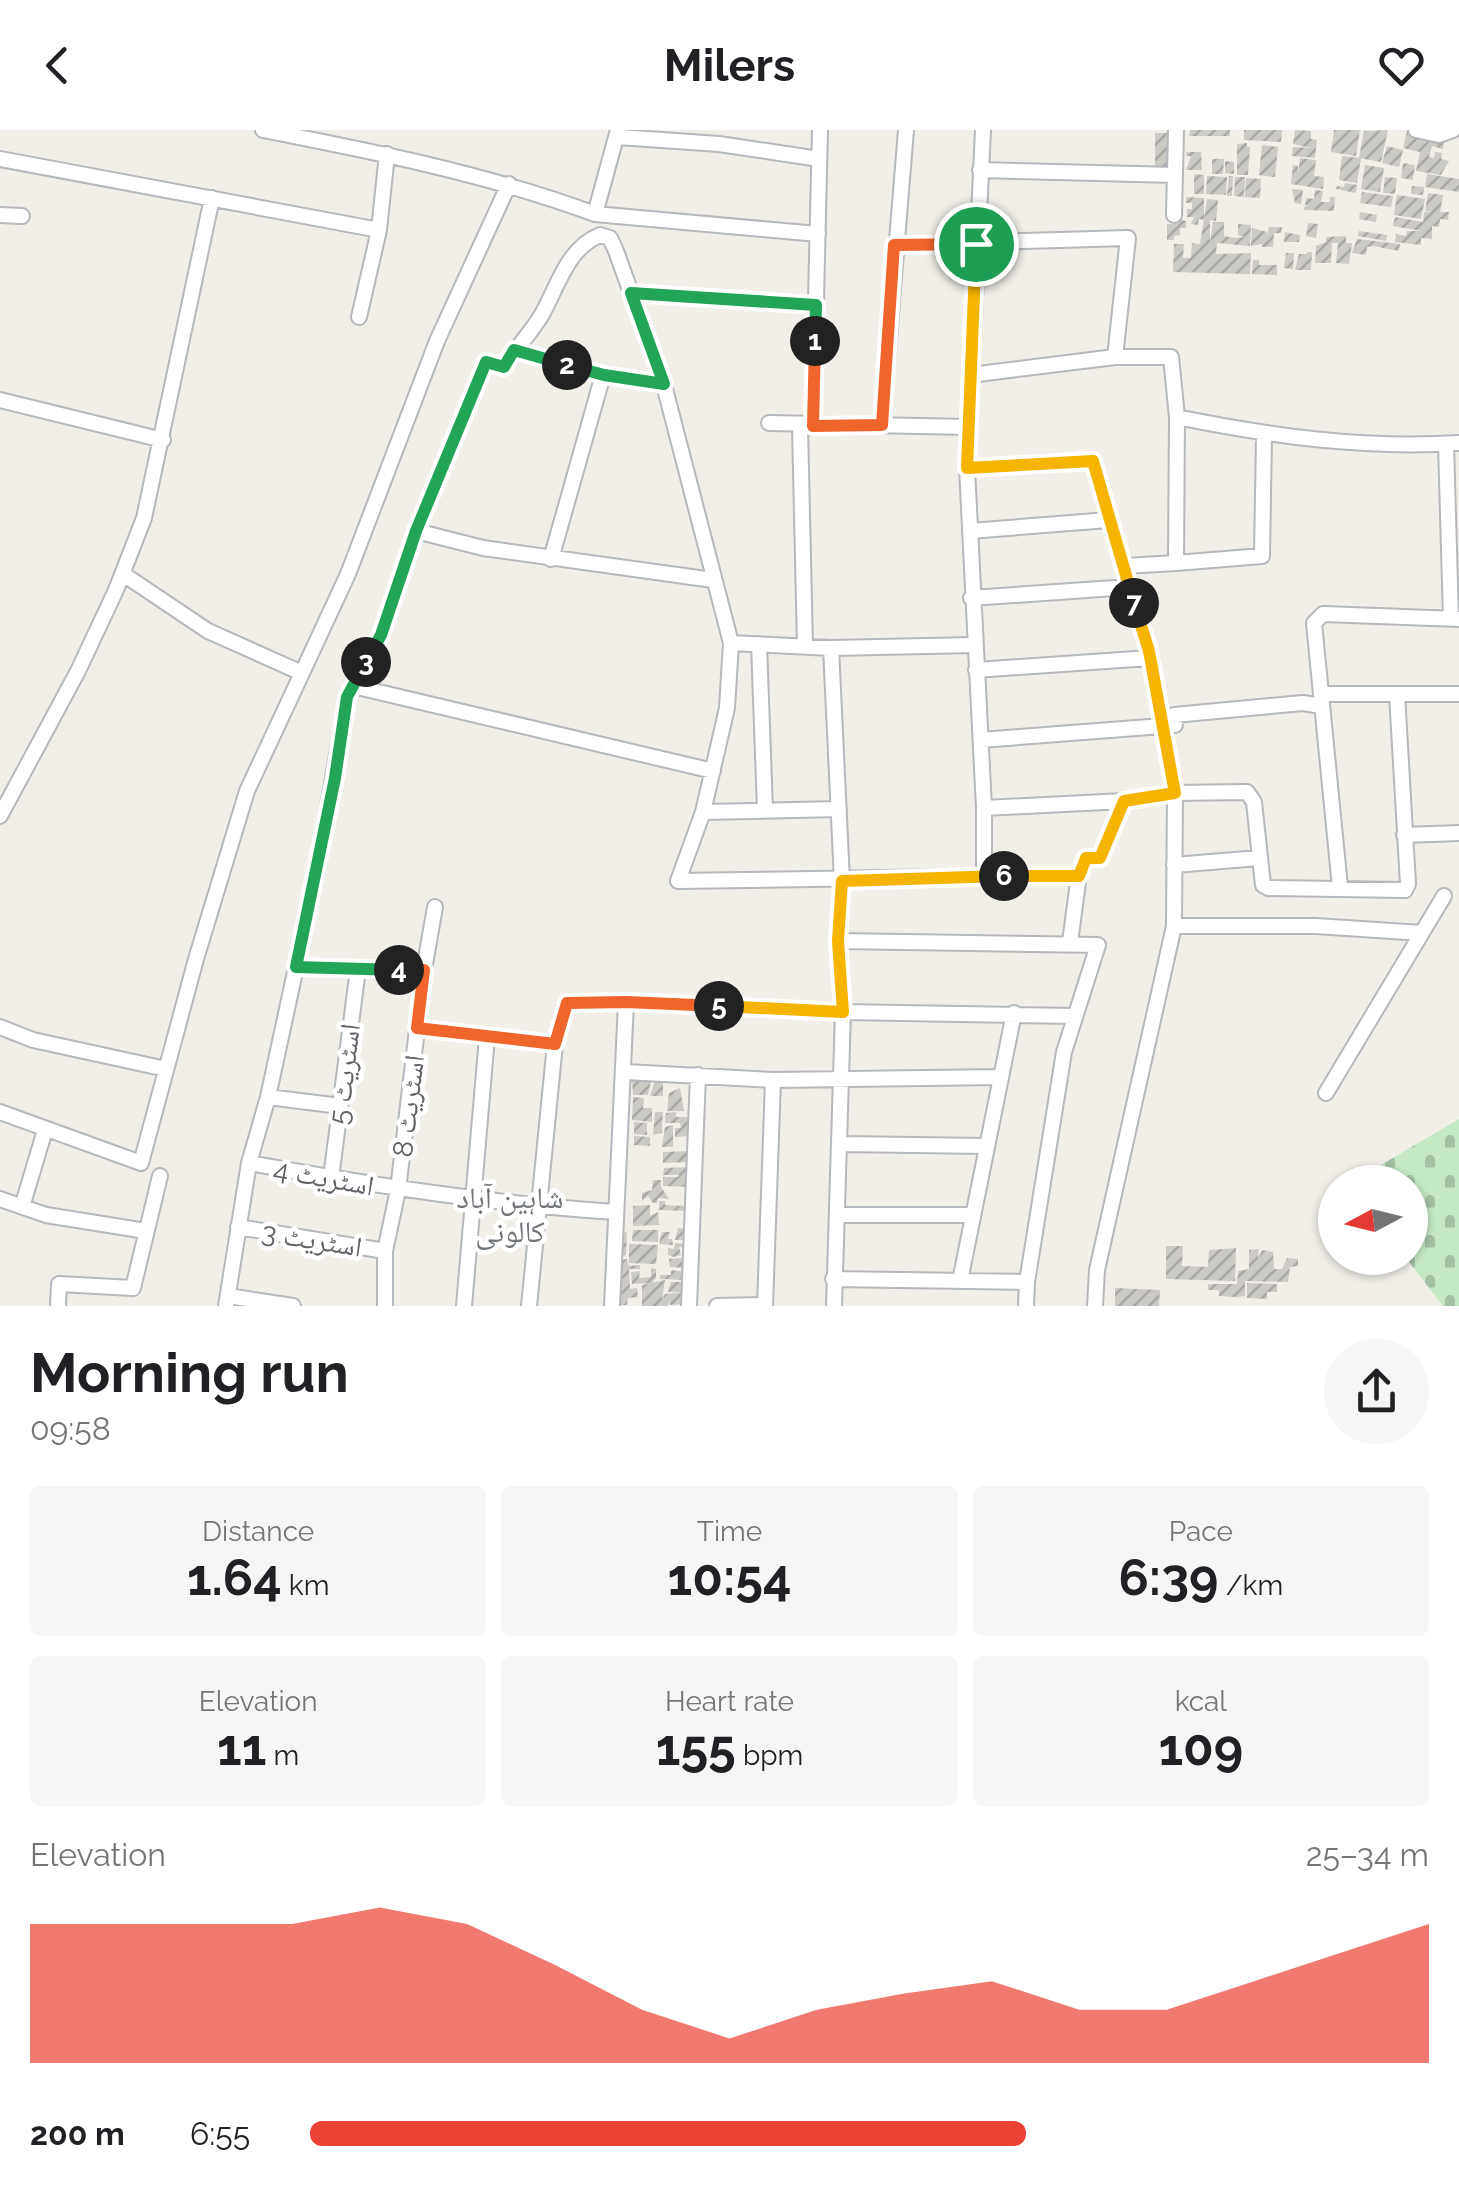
<!DOCTYPE html>
<html lang="en">
<head>
<meta charset="utf-8">
<style>
  :root { --surface:#fff; --page:#f6f6f6; --text:#202124; --muted:#757577; --accent:#ea4335 }
  body { margin:0; font-family:Raleway,"Noto Naskh Arabic",sans-serif; background:var(--page); color:var(--text); height:100vh; display:flex; flex-direction:column; font-size:38px; white-space:nowrap }
  * { box-sizing:border-box; margin:0 }
  p { font-size:32px; color:var(--muted) }
  .icon { flex:none; width:55px; height:55px; fill:none; stroke:currentColor; stroke-width:2; stroke-linecap:round; stroke-linejoin:round }
  .map { position:relative; height:1176px; overflow:hidden }
  .details { display:flex; flex-direction:column; background:var(--surface); flex:1 }
  .details>* { flex:none }
  .needle { width:65px; rotate:263deg }
  .controls { position:absolute; left:1318px; top:1035px; display:grid; gap:20px }
  .controls a { display:grid; place-items:center; width:110px; height:110px; border-radius:50%; background:var(--surface); box-shadow:0 2px 8px #0004; font-size:50px }
  .pin { position:absolute; display:grid; place-items:center; width:85px; height:85px; color:#fff; margin:-42px; border:5px solid #fff; border-radius:50%; box-shadow:0 2px 10px #0007 }
  .km { position:absolute; width:50px; height:50px; margin:-25px; border-radius:50%; background:#222; color:#fff; font-size:28px; line-height:50px; text-align:center }
  .round { display:grid; place-items:center; flex:none; width:105px; height:105px; border-radius:52px; background:var(--page) }
  .head { display:flex; align-items:center; justify-content:space-between; height:170px; padding:0 30px }
  h1 { font-size:55px; font-weight:700; line-height:75px }
  .figures { display:grid; grid-template-columns:repeat(3,1fr); gap:15px; height:170px; padding:10px 30px }
  .figures div { display:grid; align-content:center; border-radius:10px; background:var(--page); text-align:center }
  .figures b { font-size:50px; font-weight:700 }
  .figures small { font-size:28px; font-weight:400 }
  .figures p { font-size:28px }
  .chart { height:280px; padding:20px 30px }
  .chart p { display:flex; justify-content:space-between }
  .chart svg { width:100%; height:180px; margin-top:10px; fill:var(--accent); opacity:.7 }
  ul { padding:0 30px; list-style:none; font-size:32px }
  li { display:grid; grid-template-columns:160px 120px 1fr; align-items:center; height:75px }
  li i { height:25px; border-radius:12px; background:var(--accent) }
  header { display:flex; justify-content:space-between; align-items:center; height:130px; padding:0 30px; background:var(--surface); font-size:45px; font-weight:700 }
  .map>svg:first-child { display:block }
</style>
</head>
<body>
<header><svg class="icon" aria-label="back" viewBox="0 0 24 24"><path d="M15 5l-7 7 7 7"/></svg>Milers<svg class="icon" aria-label="heart" viewBox="0 0 24 24"><path d="M12 20l-8-8c-3-5 5-10 8-4 3-6 11-1 8 4z"/></svg></header>
<div class="map">
<svg width="1459" height="1176" viewBox="0 0 1459 1176">
  <defs>
    <pattern id="cemetery-stones" width="16" height="16" patternUnits="userSpaceOnUse" patternTransform="scale(2.5)"><rect width="16" height="16" fill="#c5e8c5"/><path d="M2 7V4a2 2 0 0 1 4 0v3zM10 15v-3a2 2 0 0 1 4 0v3z" fill="#a3c0a4"/></pattern>
    <pattern id="building-hatch" width="6" height="6" patternUnits="userSpaceOnUse" patternTransform="scale(2.5)"><rect width="6" height="6" fill="#cccac5"/><path d="M-1 1l2-2M0 6l6-6M5 7l2-2" fill="none" stroke="#a9a8a4"/></pattern>
  </defs>
  <rect width="100%" height="100%" fill="#f1efe8"/>
  <path fill="url(#cemetery-stones)" d="M1459,989v187h-16l-37,-48h4v-76h-58z"/>
  <path fill="url(#building-hatch)" d="M1190,0h40v6h-41z
    M1244,0h38l-1,12 -37,-2z
    M1295,0l16,1v8l6,1 -2,18 -23,-2 1,-9 18,1 -18,-4z
    M1334,0h26l-4,26 -25,-4z
    M1388,0l-7,32 -22,-4 5,-27z
    M1407,1l37,9 -1,9 -11,-3 -3,11 5,1 1,-6 7,1 -1,6 8,2 -8,14 -25,-4 4,-19 -17,-4z
    M1155,3h18l-1,34 -17,-1z
    M1247,13v4h3l-2,28h-11v-31z
    M1262,15l16,2 -3,30 -16,-2z
    M1387,16l16,4 -4,17 -17,-4z
    M1186,22h15l1,18h-16l5,-14h-5z
    M1342,26l19,2 -4,25 -18,-3z
    M1300,28l16,2 -2,16 10,1 -1,12 -32,-5 2,-19 5,1v9z
    M1212,29h12l-1,15h-11z
    M1225,31l9,1v12l-9,-1z
    M1403,33l12,2 -2,15 -12,-2z
    M1365,35l19,3 -4,24 -19,-3z
    M1194,44l10,1v19h-10z
    M1427,44l32,5v13l-34,-5z
    M1207,46l20,1 -1,18 -20,-1z
    M1229,46h4l-1,20h-5z
    M1235,47h10l-1,20 -10,-1z
    M1385,47l12,1 -2,16 -12,-1z
    M1246,48l15,1 -1,19 -15,-1z
    M1345,53l12,2 -1,8 -20,-4 1,-3 7,1z
    M1412,56l12,1 -1,8 -12,-1z
    M1292,59l11,1 -2,14 -6,-1z
    M1315,60l8,1 -2,11h9v-5h5l-1,14 -30,-1 1,-4h5l-5,-1 1,-7 8,1z
    M1362,62l31,4 -2,11 -31,-4z
    M1428,63l15,2 -3,18 -15,-2z
    M1397,65l28,4 -4,20 -27,-4z
    M1186,67l18,1v22l-5,-1 -1,6 -7,-1 3,-7h-7v-8h5v-6h-6z
    M1207,69l11,1 -2,21 -6,-1v24l3,-22h11v14l11,2 10,-1 -7,-2v-11l13,1 -1,21 -33,-3 -1,11 35,-1 -1,21 -77,-2 1,-28h10l-1,14h8l1,-15 8,1z
    M1360,82l17,3 -1,7 -17,-3z
    M1424,82h25l-1,8 -8,-1 -1,8 -7,-1v13l-11,-1v7l-26,-3 1,-8 10,2 1,-5h15l-29,-5 2,-9 28,5z
    M1174,88l12,3v7h-6v7l-6,1v4h-7v-16h7z
    M1308,93l10,1 -2,14 -10,-2z
    M1269,97h13l-1,6h-7l-1,14h-11v-3l-11,2 1,-18 15,4v5z
    M1359,101l28,4 -1,6 -28,-5z
    M1285,102l15,3 -1,7h-15z
    M1346,106v7h6l-3,21 -13,-1 2,-20h-6l-1,20h-16l1,-17 10,-4v-5z
    M1357,109l43,5 -1,7 -26,-5 -6,1 -1,8 -14,-2z
    M1307,122h5l-1,18h-16l4,-16h8z
    M1286,123h8l-1,16 -9,-1z
    M1253,130h6v5h18v10l-25,-1z
    M632,951h19l-3,14h-15z
    M655,951l8,1v14h-13z
    M680,958l4,23h-17l2,-18z
    M633,967l11,1 -1,10h9v14l-20,-2z
    M655,982h8l-1,13v8l-9,2z
    M676,982v5h17l-1,19 -17,1v-9h6l-1,-5h-15l1,-10z
    M634,992l13,1v12l-13,-1z
    M673,995v22h-11l3,-20z
    M634,1006l16,1v9l-16,-1z
    M692,1021v11l-29,1v-11z
    M691,1037l-2,20 -26,-1v-9h15l1,-2h-16l1,-7z
    M653,1050h8v7l8,12 -11,-1 -1,5h-4l-5,-7 -6,5v-8l10,-3z
    M659,1071h6v4l21,1v5l-27,-1z
    M650,1075v11l8,-4 1,13 -26,1v-20z
    M678,1098l10,1 -1,11h-12z
    M633,1100h25v12l-26,-1z
    M627,1102l-1,23 -6,2 1,-24z
    M662,1102h8l-2,7h4l1,6 -14,-1z
    M675,1113l15,1v3h-11l2,8 -7,2 -6,-2v-7l6,1z
    M629,1114l29,1 -2,19 -27,-1z
    M1166,1116h17l-1,20 26,1 1,-17 27,-2 -1,33 -69,-2z
    M1259,1119l-1,10 4,-9 11,2 1,17h8l5,-11 11,1v7l-8,1 -2,15 -43,-1v15l-8,1 -18,-1v-6h-11v-6h29l1,-13 11,-2v-19z
    M683,1121h6l-2,17 -17,-1 -1,-8 13,-1z
    M627,1129l2,7 11,-1v4h-11l1,20 7,-1 1,9 -10,1 -1,7h-8l1,-45z
    M651,1138l5,1v9l-4,5 -20,1 -1,-12 9,-1 -1,7 12,-1z
    M671,1140l16,2 -1,8 -26,-1v-4h11z
    M665,1150l-3,20 3,-6 17,-2 3,12 -15,1v-5l-2,6h-26v-21z
    M671,1152h15l-1,10h-17z
    M1247,1153l30,1v8h-10v7l-20,-1z
    M1115,1158l45,2 -1,16h-44z"/>
  <g fill="none" stroke-linecap="round" stroke-linejoin="round">
    <g stroke="#b5b8bc" stroke-width="18">
      <path id="street" d="M263,0c112,22 224,44 332,84l23,-84
        M983,0l-16,338 17,340v68
        M1416,0l23,5 14,-5
        M618,7l101,7 100,15
        M0,29l379,71
        M980,40l195,5
        M595,84l223,20
        M0,85l22,1
        M1174,85l2,-85
        M894,115l234,-7 -13,119
        M631,163l185,12
        M359,187l20,-87 8,-76
        M515,220l88,25 61,10
        M970,245l145,-18h56l6,60c93,19 186,32 282,26
        M0,270l163,40
        M1177,287l-1,146 86,-7 2,-121
        M769,293l200,4
        M882,295l24,-295
        M800,296l5,221
        M813,297l7,-297
        M1446,314l5,175
        M967,338l126,-7 56,190 26,142 -1,133 -77,344 -2,36
        M970,401l138,-11
        M551,429l52,-184
        M1125,436l51,-3
        M123,444l85,57 94,42 46,-99 89,-233 72,-157
        M713,450l-230,-32 -67,-17 70,-169 18,5c11,-18 26,-33 37,-51 17,-29 25,-67 59,-81l10,3 6,13 48,134 67,258 -4,65 -24,104 -25,69 401,-6
        M971,468l158,-11
        M731,513l100,5
        M759,514l6,166
        M976,540l174,-12
        M353,556l360,85
        M1321,564h138
        M981,610l181,-14 13,-1 -1,-10 129,-12 19,3
        M984,678l140,-7
        M703,682l136,-3
        M0,686l78,-145 38,-81 28,-72 68,-320
        M1404,705l55,-2
        M1174,735l85,-7
        M1340,757l-26,-264 9,-9 136,5
        M1174,796h142l106,7
        M838,811l260,4 -34,107 -37,230 -1,24
        M1070,812l9,-67 7,-17h14l24,-57 51,-8 72,-1 7,10 9,83 5,3 137,2 3,-6 -11,-190
        M296,837l128,3
        M0,897l33,13 133,29
        M417,898l138,16
        M626,942l147,8 228,-3
        M1326,963l118,-197
        M268,967l72,9
        M0,982l141,51 55,-204 51,-168 55,-118
        M840,1014l147,2
        M249,1033c122,22 243,41 366,49
        M331,1048l27,-209
        M0,1069l46,16 100,16
        M22,1077l23,-77
        M837,1085h136
        M238,1097l147,24
        M833,1149l194,3
        M960,1151l54,-268
        M228,1166l65,10
        M58,1176l1,-22 74,4 27,-112
        M226,1176l23,-143 19,-66 49,-227 30,-173 34,-62 35,-104
        M385,1176v-55l13,-61 26,-220 11,-63
        M464,1176l23,-269
        M529,1176l26,-262 12,-41 59,-1 217,10 232,4
        M612,1176l14,-304
        M689,1176l9,-231
        M717,1176l48,-1
        M765,1176l8,-226
        M834,1176l9,-294 -5,-71 4,-60 -11,-233 143,-3"/>
    </g>
    <use href="#street" stroke="#fff" stroke-width="14"/>
  </g>
  <g fill="none" stroke-linecap="round" stroke-linejoin="round">
    <g stroke="#fff" stroke-width="20">
      <path id="split-1" d="M815,211l-2,85 69,-1 12,-180 82,-1"/>
    </g>
    <g stroke="#fff" stroke-width="20">
      <path id="split-2" d="M567,235l37,10 60,9 -33,-91 185,12 -1,36"/>
    </g>
    <g stroke="#fff" stroke-width="20">
      <path id="split-3" d="M366,532l15,-27 35,-104 70,-169 18,5 10,-17 53,15"/>
    </g>
    <g stroke="#fff" stroke-width="20">
      <path id="split-4" d="M366,532l-19,35 -12,81 -39,189 103,3"/>
    </g>
    <g stroke="#fff" stroke-width="20">
      <path id="split-5" d="M399,840h25l-7,58 138,16 12,-41 59,-1 93,4"/>
    </g>
    <g stroke="#fff" stroke-width="20">
      <path id="split-6" d="M719,876l124,6 -5,-71 4,-60 162,-5"/>
    </g>
    <g stroke="#fff" stroke-width="20">
      <path id="split-7" d="M1004,746h75l7,-18h14l24,-57 51,-8 -26,-142 -15,-48"/>
    </g>
    <g stroke="#fff" stroke-width="20">
      <path id="split-8" d="M976,114l-9,224 126,-7 41,142"/>
    </g>
    <use href="#split-1" stroke="#f0652b" stroke-width="12"/>
    <use href="#split-2" stroke="#22a559" stroke-width="12"/>
    <use href="#split-3" stroke="#22a559" stroke-width="12"/>
    <use href="#split-4" stroke="#22a559" stroke-width="12"/>
    <use href="#split-5" stroke="#f0652b" stroke-width="12"/>
    <use href="#split-6" stroke="#f5b400" stroke-width="12"/>
    <use href="#split-7" stroke="#f5b400" stroke-width="12"/>
    <use href="#split-8" stroke="#f5b400" stroke-width="12"/>
  </g>
  <g text-anchor="middle" stroke-width="9" stroke-linejoin="round" paint-order="stroke">
    <g font-size="28" fill="#5f6368" stroke="#fff">
      <text transform="translate(344 944) rotate(-83)" y="10">اسٹریٹ 5</text>
      <text transform="translate(408 976) rotate(-83)" y="10">اسٹریٹ 8</text>
      <text transform="translate(324 1047) rotate(10)" y="10">اسٹریٹ 4</text>
      <text transform="translate(312 1109) rotate(9)" y="10">اسٹریٹ 3</text>
    </g>
    <g font-size="30" fill="#70757a" stroke="#fff">
      <text x="510" y="1078">شاہین آباد<tspan x="510" dy="34">کالونی</tspan></text>
    </g>
  </g>
</svg>
<div class="controls">
<a><svg class="needle" viewBox="-14 -14 28 28"><path d="M0-13l5 13h-10z" fill="#e53935"/><path d="M0 13l5-13h-10z" fill="#757577"/></svg></a>
</div>
<div class="pin" style="left:976px;top:114px;background:#1e9e55"><svg class="icon" aria-label="arrive" viewBox="0 0 24 24"><path d="M6 21V4h12l-3 4 3 4H6"/></svg></div>
<b class="km" style="left:815px;top:211px">1</b>
<b class="km" style="left:567px;top:235px">2</b>
<b class="km" style="left:366px;top:532px">3</b>
<b class="km" style="left:399px;top:840px">4</b>
<b class="km" style="left:719px;top:876px">5</b>
<b class="km" style="left:1004px;top:746px">6</b>
<b class="km" style="left:1134px;top:473px">7</b>
</div>
<section class="details">
<div class="head"><div><h1>Morning run</h1><p>09:58</p></div><a class="round"><svg class="icon" aria-label="share" viewBox="0 0 24 24"><path d="M12 15V3M7 8l5-5 5 5M5 13v7h14v-7"/></svg></a></div>
<div class="figures">
<div><p>Distance</p><b>1.64<small> km</small></b></div>
<div><p>Time</p><b>10:54</b></div>
<div><p>Pace</p><b>6:39<small> /km</small></b></div>
</div>
<div class="figures">
<div><p>Elevation</p><b>11<small> m</small></b></div>
<div><p>Heart rate</p><b>155<small> bpm</small></b></div>
<div><p>kcal</p><b>109</b></div>
</div>
<div class="chart"><p><span>Elevation</span>25–34 m</p>
<svg viewBox="0 0 160 44" preserveAspectRatio="none"><path d="M0 44V10L10 10L20 10L30 10L40 6L50 10L60 20L70 31L80 38L90 31L100 27L110 24L120 31L130 31L140 24L150 17L160 10V44z"/></svg>
</div>
<ul>
<li><b>200 m</b>6:55<i style="width:64%"></i></li>
</ul>
</section>
</body>
</html>
